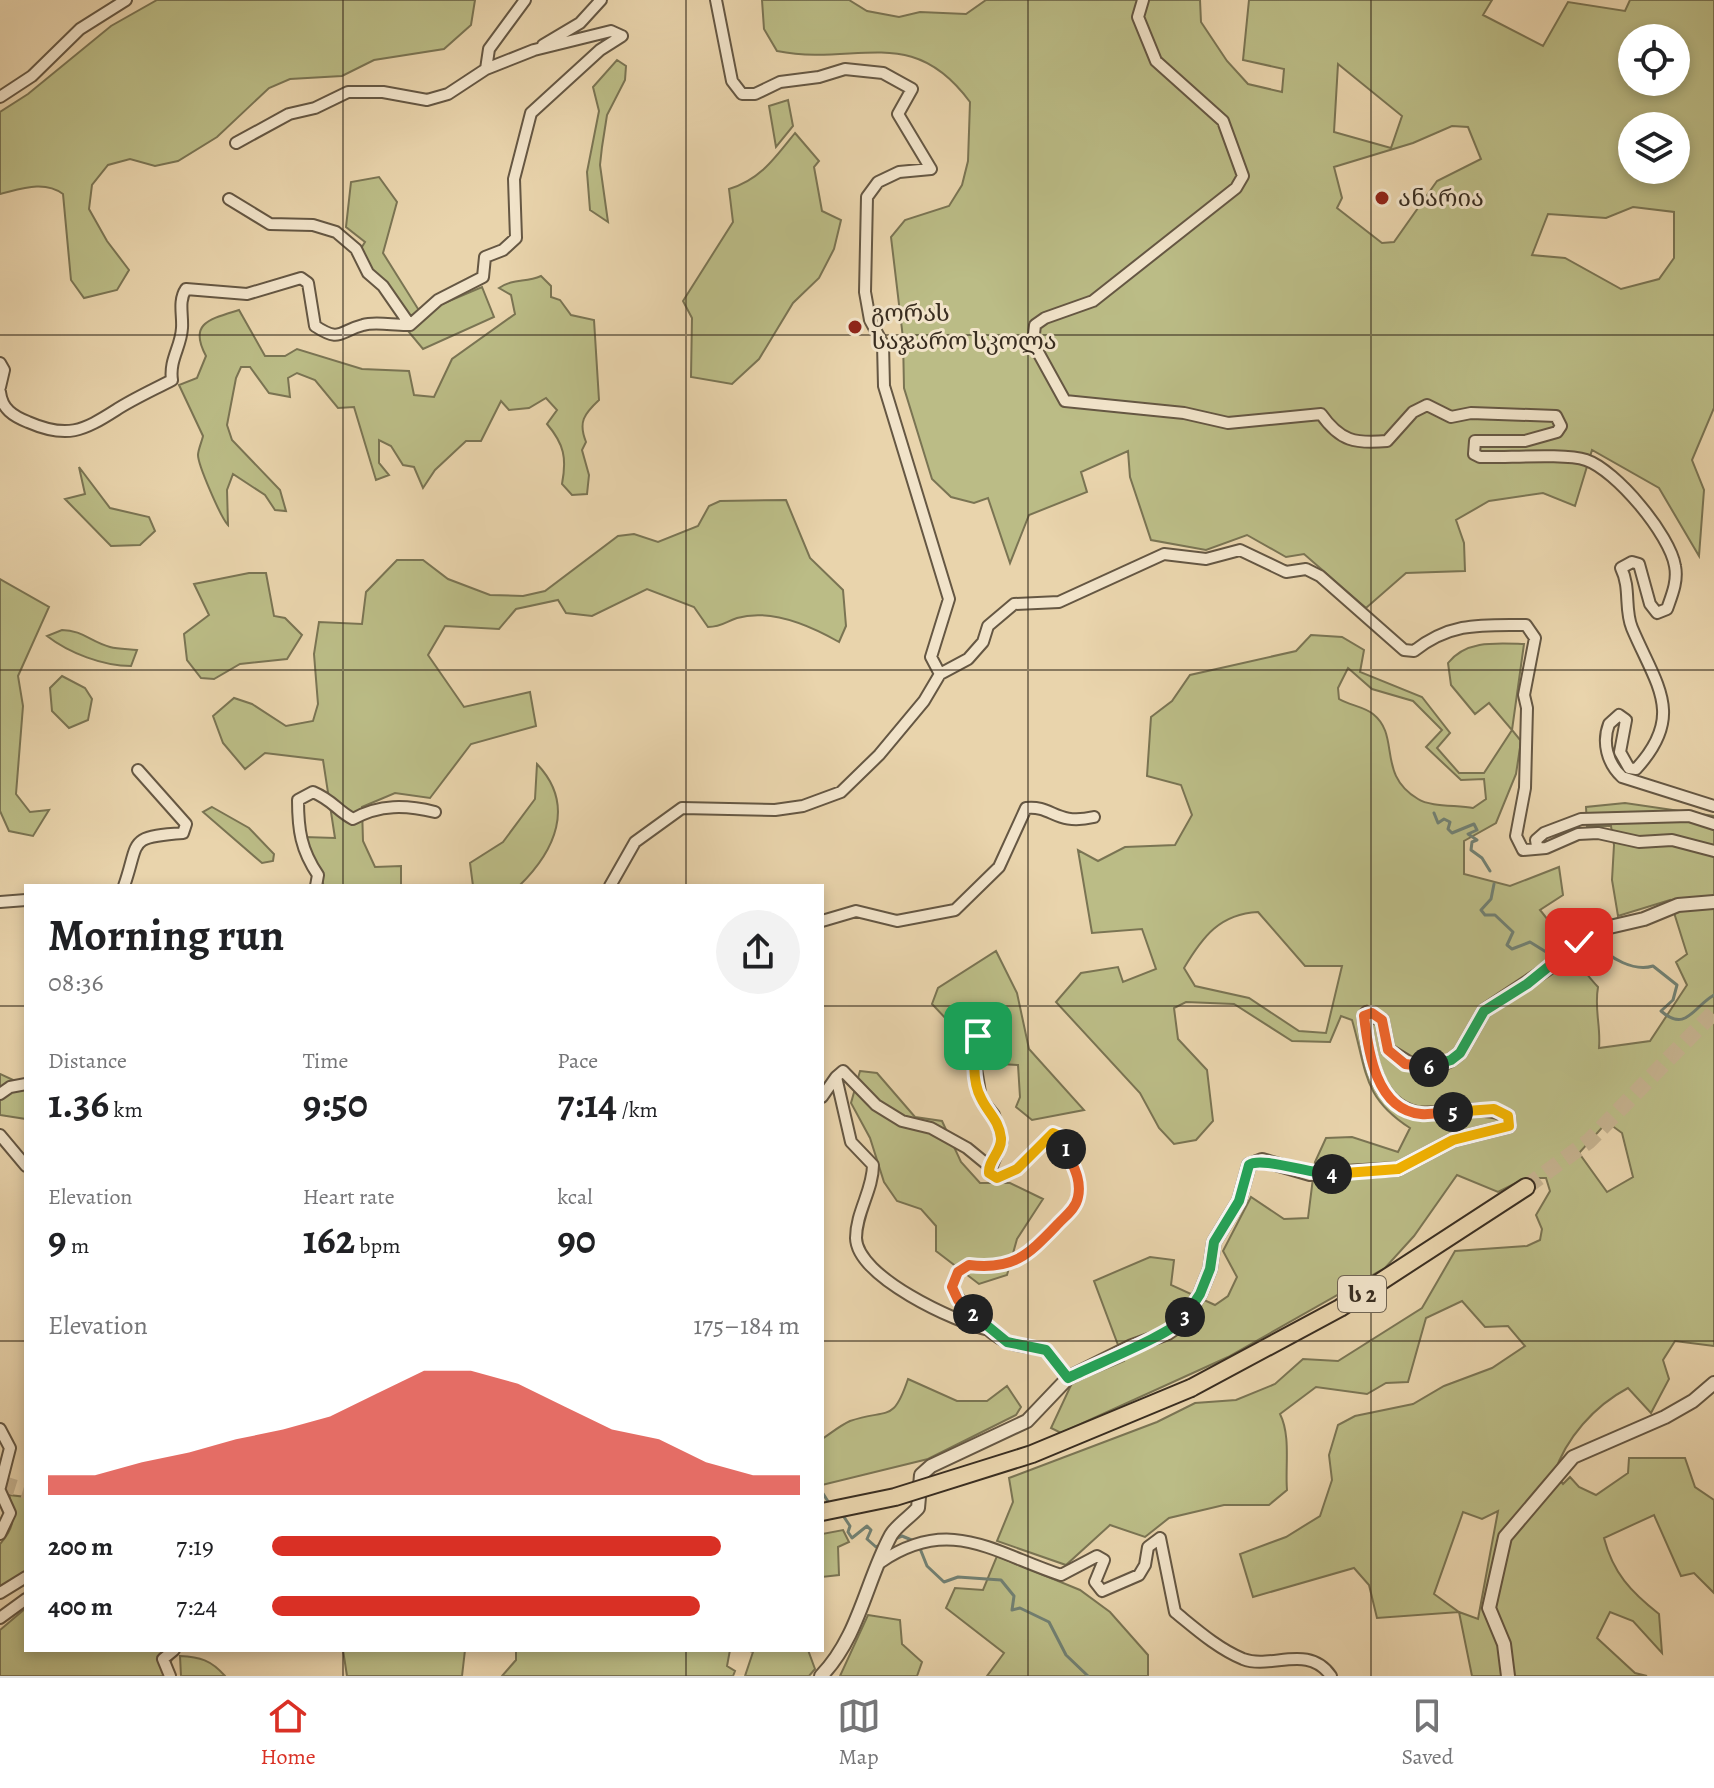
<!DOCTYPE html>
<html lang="en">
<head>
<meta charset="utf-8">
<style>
  :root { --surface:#fff; --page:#f2f2f2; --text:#202124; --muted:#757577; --line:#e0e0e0; --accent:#d93025 }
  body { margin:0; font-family:Alegreya,"Noto Serif Georgian",serif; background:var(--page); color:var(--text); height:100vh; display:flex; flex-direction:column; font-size:30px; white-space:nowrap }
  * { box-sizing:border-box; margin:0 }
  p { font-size:26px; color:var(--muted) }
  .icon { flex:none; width:44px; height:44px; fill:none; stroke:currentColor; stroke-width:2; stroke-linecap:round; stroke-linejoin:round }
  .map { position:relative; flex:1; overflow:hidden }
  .drawer { position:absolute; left:24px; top:884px; width:800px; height:768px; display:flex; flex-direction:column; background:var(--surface); border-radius:0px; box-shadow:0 4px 12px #0003 }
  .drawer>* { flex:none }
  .buttons { position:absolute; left:1618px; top:24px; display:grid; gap:16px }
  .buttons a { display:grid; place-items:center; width:72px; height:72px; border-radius:50%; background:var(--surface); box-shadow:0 4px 12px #0003; font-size:40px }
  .pin { position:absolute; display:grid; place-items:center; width:68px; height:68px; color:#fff; margin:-34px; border-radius:16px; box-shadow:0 4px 12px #0006 }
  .km { position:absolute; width:40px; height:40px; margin:-20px; border-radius:50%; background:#222; color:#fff; font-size:22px; line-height:40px; text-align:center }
  .round { display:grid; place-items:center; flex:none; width:84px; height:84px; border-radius:42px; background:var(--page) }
  .head { display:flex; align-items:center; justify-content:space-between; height:136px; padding:0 24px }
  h1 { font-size:44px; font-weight:700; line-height:60px }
  .stats { display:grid; grid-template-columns:repeat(3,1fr); gap:12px; height:136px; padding:8px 24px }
  .stats div { display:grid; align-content:center }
  .stats b { font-size:40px; font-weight:700 }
  .stats small { font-size:22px; font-weight:400 }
  .stats p { font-size:22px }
  .chart { height:224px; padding:16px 24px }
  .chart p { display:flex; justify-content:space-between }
  .chart svg { width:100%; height:144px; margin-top:8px; fill:var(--accent); opacity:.7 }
  ul { padding:0 24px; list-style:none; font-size:26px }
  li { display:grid; grid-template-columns:128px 96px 1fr; align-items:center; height:60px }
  li i { height:20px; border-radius:10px; background:var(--accent) }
  .menu { display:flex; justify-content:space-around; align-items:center; height:112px; border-top:2px solid var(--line); background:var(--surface); font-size:22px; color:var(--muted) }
  .menu a { display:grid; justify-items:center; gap:4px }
  .menu .active { color:var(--accent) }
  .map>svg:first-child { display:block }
</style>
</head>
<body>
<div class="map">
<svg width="1714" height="1676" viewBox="0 0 1714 1676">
  <rect width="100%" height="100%" fill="#e9d4ac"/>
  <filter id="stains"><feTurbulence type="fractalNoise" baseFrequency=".0025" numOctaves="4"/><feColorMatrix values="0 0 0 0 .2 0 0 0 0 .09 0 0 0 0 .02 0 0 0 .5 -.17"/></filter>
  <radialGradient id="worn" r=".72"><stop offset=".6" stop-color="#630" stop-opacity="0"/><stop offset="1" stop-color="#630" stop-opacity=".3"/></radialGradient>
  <path fill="#bbbc86" stroke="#7a7453" stroke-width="2" fill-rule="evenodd" d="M157,0h318l-4,25 -27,24 -70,11 -32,16 -52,3 -21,9 -52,49 -39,24 -23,5 -25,-7 -22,6 -16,20 -3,24 18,32 22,29 -12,20 -33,8 -13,-18 -8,-86c-19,-14 -42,-5 -63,0v-82l28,-18 83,-68z
    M762,0h87l18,11 32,6 21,-5 46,2 20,-14h214l1,22 26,39 21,23 34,8 2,-23 -41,-9 6,-60h243l-9,15 60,31 25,-44 57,9 5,-11h84v408l-22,52 12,30 -5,66 -40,-68 -67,-38 -17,56 -32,-13 -54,8 -33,19 8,23 1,28 -59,2 -40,35 -62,-54 -18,3 -39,-22 -41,15 -55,-10 -21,-63 -2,-26 -47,21 6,20 -58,23 -19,48 -22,-65 -14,5 -23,-6 -19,-18 -28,-91 -1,-50 -12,-101 14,-17 44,-14 13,-21 6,-24 2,-59c-59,-80 -113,-35 -193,-51l-13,-22zM1632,38h44v44h-44zM1338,64l64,52 -11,32 -57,-16zM1452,126l16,1 13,32 -44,22 -43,61 -12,1 -45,-35 5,-10 -8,-31 79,-24zM1632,126h44v44h-44zM1633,207l41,5v46l-15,21 -38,10 -56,-31 -33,-3 16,-41 58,4z
    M617,60l9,6 -1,14 -18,35 -5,32 -2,18 8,57 -18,-12 -3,-38 12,-61 -6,-24z
    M788,100l5,26 -17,21 -7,-41z
    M795,133l24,28 -5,6 8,44 19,9 -7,29 -15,29 -26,25 -34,56 -27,25 -41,-7 1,-59 -9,-17 50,-79 -4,-33c31,-9 46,-31 66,-56z
    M379,177l18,25 -14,51 37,59 -8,8 -40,-48 -12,-22 5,-8 -19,-15 5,-45z
    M541,276l10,10v11l9,3 11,15 23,5 5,80c-15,14 -21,22 -13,42l-4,8 7,25 -2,19 -15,1 -10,-11c5,-26 2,-40 -15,-60l10,-14 -11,-12 -17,10 -20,2 -8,-9 -20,40h-15l-31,29 -12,18 -9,-21 -11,-2 -12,-19 -12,-6v23l10,12 -13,5 -22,-73 -16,1 -23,-28 -18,-7 -9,5 2,19 -21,-4 -19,-26h-9l-5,11 -9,47 5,15 48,50 6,21 -11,-1 -10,-15 -32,-21 -6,16 1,35c-7,-7 -30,-60 -30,-70 0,-5 4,-14 5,-19l-24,-51 18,-7 9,-22c-18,-33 4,-37 33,-46l26,46h20l12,-7 65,20 47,2 5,24 20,2 18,-38 63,-45 -4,-19 -12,-7c15,-10 26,-5 42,-12z
    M482,287l12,30 -71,32 -15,-18 34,-27z
    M79,467l31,41 39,9 6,14 -15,14 -29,1 -46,-47 20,-5z
    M786,500l24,58 33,32 3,36 -7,16c-28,-16 -68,-34 -102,-24 -12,4 -15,9 -29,9l-14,-20 -47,-18 -55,27 -26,-3 -8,-13 -42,9 -17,20 -54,-3 -17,29 36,52 66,-15 6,34 -65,18 -41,54 -35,-5 -33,14 1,34 12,26 26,-1v20h-77l-19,-49 30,1 -12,-78 -58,-7 -20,16 -22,-26 -10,-27 21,-18 18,6 34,22 27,-5 5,-17 -4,-50 5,-32 43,2 4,-32 31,-32h26l25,19 42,16 33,1 22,-5 73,-55 16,-2 24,8 40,-16 11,-20 11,-5z
    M249,573h17l8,43 11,2 17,17 -15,24 -47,5 -26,15 -13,-1 -14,-18 -3,-26 25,-19 -15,-31z
    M0,579l49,28 -31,69 5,30 -7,88 14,18 19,-2 -16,26 -24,-5 -9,-20z
    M62,630c20,0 29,12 48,17 8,2 18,2 27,3l-6,16c-28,0 -62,-13 -84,-30z
    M1311,635l31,2 22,13 -4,22 62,25 28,36 -13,15 22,25h25l28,-43 -23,-27 -14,11 -24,-29 -3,-22c18,-23 48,-20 76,-19l-12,86 9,11 -5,33 -20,49 -32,18v33l46,12 49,-19 4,28 -23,15c21,25 36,54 58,77 -4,23 3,38 1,61l51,-7 37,-56 -11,-23 11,-8 -17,-54 -52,16 -6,-36 2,-35 -3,-19h-24l-1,-19 39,-4 89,13v530l-39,-5 -12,19 6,19 -18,34 -23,-25c-34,18 -62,50 -74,86l9,10 7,-7 9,10 17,8 32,-22 1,-15h56l10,29 19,13v93l-20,-20 -13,3 -27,-61 -50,23c9,35 27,54 55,76l3,39 -29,-32 -23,-9 -13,26 38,35 12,3h-175l-13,-64 -82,6 -8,-33 -15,-17 -101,29 -13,-43 46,-17 34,-21 12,-36 -3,-25 9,-30 17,-9 58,-12 31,-18 48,-18 33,-22 -17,-20 -23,1 -23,-26 -36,17 -18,64 -22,1 -19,11 -51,-7 -36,27c11,22 5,52 7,76l-18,15h-45l-55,13 -24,19 -35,-12 -44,40 -69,-24 16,-39 -4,-24 148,-56 38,-19 41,-3 39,-16 28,-25 35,2 84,-53 33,-57 72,-5 13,-6 2,-11 -6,-14 14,-24 -4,-13h-20l-28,14 -41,-17 -43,61 -29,32 -157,89 -167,76 -10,-5 21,-45 52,-22 -30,-80 56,-24 24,3 -3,25 44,20 13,-9 9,-19 -14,-26 28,-54 33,22 24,-1 7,-56 11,-24 26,-1 46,15 12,-24c-48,-31 -43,-57 -58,-108l-11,-4 -11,26 -38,-1 -58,-37 -48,-2 -12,6 4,31 29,31 6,51 -17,19 -22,4 -15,-16 -19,-35 -84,-91 25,-29 37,-6 5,15 33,-13 -14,-40 -50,4 -14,-83 20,11 27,-14 50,-2 17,-30 -11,-30 -34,-9 4,-59 21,-16 18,-26 106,-24zM1348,668l24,21 41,12 29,29 -16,17 35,33 23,-1 2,20 -13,9c-15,-3 -43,-1 -55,-9 -42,-25 -17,-63 -45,-85 -8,-7 -24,-9 -34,-15l-1,-11zM1258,912l47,54h37l-16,67 -27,-2 -50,-33 -54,-12 -11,-18c19,-32 36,-54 74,-56zM1607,1122l15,11 11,44 -26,15 -28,-39zM1498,1511l-20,108 -19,-7 -25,-18 29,-82 19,7z
    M62,676l23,12 7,11 -4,21 -19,8 -17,-17 -2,-23z
    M537,764c39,41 18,87 -18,122h-46l-3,-23 33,-21 32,-43z
    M212,807l37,21 25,26 -1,7 -11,2 -59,-51z
    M996,951l21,42 12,56 55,61 -52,10 -16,-13 4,-10 -2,-32 -55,-3 4,-21 -35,-37 6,-16z
    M860,1071l17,2 38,44 27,4 19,41 19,21h30l33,16 -26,40 -10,36 -28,9 -43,-33v-25l-15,-17 -24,-8 -13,-19 -14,-44 -19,-35z
    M0,1074l26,12v33l-26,-4z
    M908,1379l49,22h30l20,-15 14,21 -5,8 -88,44 -106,26v-46c9,-6 19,-14 28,-18 38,-13 43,3 58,-42z
    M9,1495l17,2v75l-26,15v-43c15,-17 15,-27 9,-49z
    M843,1530l6,12 -11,5 1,28 -17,2v-43z
    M997,1556l83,34 30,22 38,43v21h-161l17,-23 -58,-45 9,-20 28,2z
    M26,1608v42h151l-14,26h-163v-46z
    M868,1615l32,5 2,24 20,18 -5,14h-77z
    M343,1650h122l-3,26h-115z
    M516,1650h214l-3,16 8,5 -2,5h-231l14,-16z
    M747,1650h61l7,19 -6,7h-64l8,-24z
    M180,1656c20,1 31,4 45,20h-44z"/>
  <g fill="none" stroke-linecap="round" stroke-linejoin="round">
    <path stroke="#718073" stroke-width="3" d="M1434,813l4,10 6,-4 6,3 -2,7 4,4 22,-9 3,6 -9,4 9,6 -5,2 -1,8 11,8 8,13
      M1494,884l-3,15 -10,11 4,5h10l18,17 -6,13 5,4 18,-7 21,13 14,-7
      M1582,949l16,-5c11,14 36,28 55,22l24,19 -4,15 -12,11c25,22 32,-4 53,-16
      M822,1492l7,11
      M842,1514l8,12 -2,6 4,6 15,-12 4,4 -4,9 9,8 7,-3
      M895,1539l7,-3 12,5
      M919,1546l8,20 17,16 14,-5 43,3 13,16 -2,14 8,-2 29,14 17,33 22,21"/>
    <path stroke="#c6b390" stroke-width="16" stroke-dasharray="16 8" stroke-linecap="butt" d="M1526,1187l63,-46 125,-129
      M0,1483l26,8"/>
    <g stroke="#655743" stroke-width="14">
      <path id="minor" d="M716,0l16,81 10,13h13l25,-12 39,-5 26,-8 38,4 29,16 -14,25 33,55 -32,3 -21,10 -11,15 -2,95 5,28 13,24 1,42 65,213 -18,58 9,17
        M1143,0l-5,17 18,44 67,60 20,55 -7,12 -143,113 -48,17 -10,7 -2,18 32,58 119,12 44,10 93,-9c19,27 34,30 66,27l26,-29 14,-7 24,12 20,-4 85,3 5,10 -4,6 -32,9h-50l-1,13 6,3c25,1 85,-4 106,3 30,10 84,75 89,106 3,15 -3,29 -8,43l-10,4 -7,-9 -11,-40 -7,-2 -11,6c10,20 3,41 11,60 24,57 54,87 4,141l-7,-1 -9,-16 6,-32 -7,-5 -10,9c-7,18 -2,39 13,53l92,29
        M543,45l37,-22 21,-23
        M486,69l3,-20 36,-49
        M0,97l32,-21 48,-47 46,-29
        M236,143l53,-29 26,-6 33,-16h35l44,8 21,-6 38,-25 48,-19 77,-19 11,5
        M229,199l41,25 43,1 23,7 20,17 12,24 15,13 27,39
        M0,363l4,7 -4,17
        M0,392c2,17 13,24 28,30 39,17 55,9 88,-12 17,-11 37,-20 56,-30 -3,-20 9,-33 10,-52 1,-13 -4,-27 4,-39l61,5 54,-16 7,5 7,43c26,17 24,5 48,-1 13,-4 33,1 47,0l28,-25 45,-23 2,-20 18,-7 13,-12 -2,-59 17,-66 69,-63 22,-14
        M1537,846l-1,-6 8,-7 37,-14 108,-3 25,8
        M124,886c16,-45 2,-49 59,-53l3,-9 -48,-54
        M316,886l2,-11c-17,-25 -20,-45 -20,-75l15,-8c21,9 23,18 40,27 27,-15 53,-14 82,-7
        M610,886l25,-44 47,-34 93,2 28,-4 38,-14 38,-37 45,-54 16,-27 28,-15 15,-17 5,-16 26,-22 45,-2 105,-48 42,5 34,-9 46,22 20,-3 14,7 84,74 10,1c37,-29 67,-26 112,-26l9,13 -11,57 3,13 -2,80 -9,48 7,14 23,-2 32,-14 20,-1 41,9 33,-2 42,11
        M0,902l26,-2
        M822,921l34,-10 41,10 58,-11 44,-43 27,-59c27,-3 29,18 68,9
        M1002,1016l-21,13 -8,21 8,49 13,16 8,26 -13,32 8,5 20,-9 36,-36 7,3c8,18 21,37 18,58 -1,13 -11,20 -20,29 -30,31 -43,48 -89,42l-11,7 -6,15c9,19 35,46 55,55 11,5 27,5 39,8l22,28
        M0,1094l10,-7 16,-3
        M822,1097l14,-20
        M0,1135l26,31
        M989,1166l-22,-18 -36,-20 -29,-7 -26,-16 -33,-34 -7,6 15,65 22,23c0,25 -17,47 -17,73 1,39 99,84 133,92
        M0,1429l10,19 -10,39
        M0,1491l10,22 -10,21
        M881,1562c69,-47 113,-9 180,13l36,-19 7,4 -9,22 7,9 37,-16 6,-10 3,-18 12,-9 15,74c21,17 42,36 68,47 28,11 65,-16 88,17
        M0,1593l26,-16
        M0,1618l26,-19
        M170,1676l-7,-17 11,-9"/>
    </g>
    <g stroke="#655743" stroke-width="16">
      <path id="tertiary" d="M821,1676c38,-39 45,-95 70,-141 6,-10 19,-18 27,-27l3,-33 10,-9 96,-45 41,-43 64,-32 36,-13 13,-9 19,-30 10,-25 4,-27 25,-41 10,-36 13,-5 48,14 88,-5 55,-29 56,-14 -1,-10c-18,-9 -34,-6 -54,-4 -12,0 -26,3 -37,1 -43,-9 -49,-62 -53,-97l3,-3 15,7 6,30 26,16h24l13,-6 9,-7 24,-42 75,-50 29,-29 56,-13 34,-14 36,-3
        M1508,1676l-4,-32 -15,-36 16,-71 68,-80 92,-40 28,-16 21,-18"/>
    </g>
    <g stroke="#392d20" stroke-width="20">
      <path id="trunk" d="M1191,1388l149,-80 186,-121"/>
    </g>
    <use href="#minor" stroke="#f1e3c9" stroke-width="10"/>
    <use href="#tertiary" stroke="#f1e3c9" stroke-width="12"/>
    <use href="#trunk" stroke="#e9d4ac" stroke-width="16"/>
    <g stroke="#392d20" stroke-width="20" stroke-linecap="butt">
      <path id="trunk-bridge" d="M822,1512l73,-15 137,-43 159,-66"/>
    </g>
    <use href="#trunk-bridge" stroke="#e9d4ac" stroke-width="16"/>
  </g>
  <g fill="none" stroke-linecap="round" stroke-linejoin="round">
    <g stroke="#fff" stroke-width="16">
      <path id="split-1" d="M978,1036c-5,16 -6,46 3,62 7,15 18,22 20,40 1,14 -13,22 -12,35l8,5 20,-9 36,-36 7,3 6,13"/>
    </g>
    <g stroke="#fff" stroke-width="16">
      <path id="split-2" d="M973,1314l-15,-14 -6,-13 6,-15 11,-7c44,5 58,-9 87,-39 8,-9 20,-17 22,-29 4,-18 -6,-33 -12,-48"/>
    </g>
    <g stroke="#fff" stroke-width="16">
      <path id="split-3" d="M973,1314l34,28 39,8 22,28c23,-12 107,-45 117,-61"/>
    </g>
    <g stroke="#fff" stroke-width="16">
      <path id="split-4" d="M1185,1317l15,-23 10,-25 4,-27 25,-41 10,-36c12,-9 61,9 83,9"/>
    </g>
    <g stroke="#fff" stroke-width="16">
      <path id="split-5" d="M1332,1174l66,-5 55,-29 56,-14 -1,-10 -14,-7 -41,3"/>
    </g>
    <g stroke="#fff" stroke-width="16">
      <path id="split-6" d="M1429,1067l-24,-3 -17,-14 -6,-30 -10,-7 -8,3c4,35 12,94 57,98 10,1 22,-2 32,-2"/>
    </g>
    <g stroke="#fff" stroke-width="16">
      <path id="split-7" d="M1429,1067l22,-7 9,-7 24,-42 43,-27 52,-42"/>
    </g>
    <use href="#split-1" stroke="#f5b400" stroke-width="10"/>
    <use href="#split-2" stroke="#f0652b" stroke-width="10"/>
    <use href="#split-3" stroke="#22a559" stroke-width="10"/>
    <use href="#split-4" stroke="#22a559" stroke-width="10"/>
    <use href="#split-5" stroke="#f5b400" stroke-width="10"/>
    <use href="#split-6" stroke="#f0652b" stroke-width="10"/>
    <use href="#split-7" stroke="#22a559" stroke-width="10"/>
  </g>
  <path fill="none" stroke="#392d20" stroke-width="2" stroke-opacity="0.55" d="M343,0v886M686,0v886M1028,0v1676M1371,0v1676M0,335h1714M0,670h1714M0,1006h26M822,1006h892M0,1341h26M822,1341h892M343,1650v26M686,1650v26"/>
  <g fill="#8f2418" stroke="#f1e3c9" stroke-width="3">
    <circle cx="1382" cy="198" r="8"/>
    <circle cx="855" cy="327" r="8"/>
  </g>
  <g text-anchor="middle" stroke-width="6" stroke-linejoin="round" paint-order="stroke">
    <rect fill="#f1e3c9" stroke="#706453" stroke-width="2" x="1338" y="1276" width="48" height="36" rx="6"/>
    <g font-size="22" font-weight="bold" fill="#392d20">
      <text x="1362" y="1302">ს 2</text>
    </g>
    <g font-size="24" fill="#392d20" stroke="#f1e3c9" text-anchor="start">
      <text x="1398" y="206">ანარია</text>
      <text x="871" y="321">გორას<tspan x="871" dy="28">საჯარო სკოლა</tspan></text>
    </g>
  </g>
  <rect width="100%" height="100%" filter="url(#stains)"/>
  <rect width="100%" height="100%" fill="url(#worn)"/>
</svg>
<div class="buttons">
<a><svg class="icon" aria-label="locate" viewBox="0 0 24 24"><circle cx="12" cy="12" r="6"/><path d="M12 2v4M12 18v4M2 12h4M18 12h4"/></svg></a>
<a><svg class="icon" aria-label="layers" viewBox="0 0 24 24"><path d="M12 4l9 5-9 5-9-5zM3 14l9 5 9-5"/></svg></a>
</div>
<div class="pin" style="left:978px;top:1036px;background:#1e9e55"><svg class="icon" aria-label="arrive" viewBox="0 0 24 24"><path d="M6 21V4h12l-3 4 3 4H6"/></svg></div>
<div class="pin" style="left:1579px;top:942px;background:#d93025"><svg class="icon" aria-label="check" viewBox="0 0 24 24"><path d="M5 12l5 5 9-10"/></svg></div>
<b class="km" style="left:1066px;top:1149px">1</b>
<b class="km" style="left:973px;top:1314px">2</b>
<b class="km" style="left:1185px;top:1317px">3</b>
<b class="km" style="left:1332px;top:1174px">4</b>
<b class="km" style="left:1453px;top:1112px">5</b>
<b class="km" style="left:1429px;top:1067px">6</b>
<section class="drawer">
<div class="head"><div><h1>Morning run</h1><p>08:36</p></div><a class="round"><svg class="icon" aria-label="share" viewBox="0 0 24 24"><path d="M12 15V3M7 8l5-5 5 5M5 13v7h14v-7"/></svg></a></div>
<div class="stats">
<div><p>Distance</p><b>1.36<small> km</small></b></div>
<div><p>Time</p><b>9:50</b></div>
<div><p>Pace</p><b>7:14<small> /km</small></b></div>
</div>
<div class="stats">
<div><p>Elevation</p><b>9<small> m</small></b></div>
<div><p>Heart rate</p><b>162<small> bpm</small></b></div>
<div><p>kcal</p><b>90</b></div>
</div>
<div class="chart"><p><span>Elevation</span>175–184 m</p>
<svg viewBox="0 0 160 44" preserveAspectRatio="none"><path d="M0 44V38L10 38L20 34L30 31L40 27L50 24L60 20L70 13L80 6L90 6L100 10L110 17L120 24L130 27L140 34L150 38L160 38V44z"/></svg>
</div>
<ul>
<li><b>200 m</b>7:19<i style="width:85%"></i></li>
<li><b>400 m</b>7:24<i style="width:81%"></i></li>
</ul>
</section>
</div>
<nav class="menu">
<a class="active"><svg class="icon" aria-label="home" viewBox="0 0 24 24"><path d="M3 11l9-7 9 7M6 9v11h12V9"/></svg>Home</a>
<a><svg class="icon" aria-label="map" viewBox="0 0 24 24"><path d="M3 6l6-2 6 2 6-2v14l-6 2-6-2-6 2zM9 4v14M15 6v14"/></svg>Map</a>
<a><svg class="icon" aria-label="saved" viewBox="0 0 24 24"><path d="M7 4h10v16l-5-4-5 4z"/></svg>Saved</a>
</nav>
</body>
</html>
